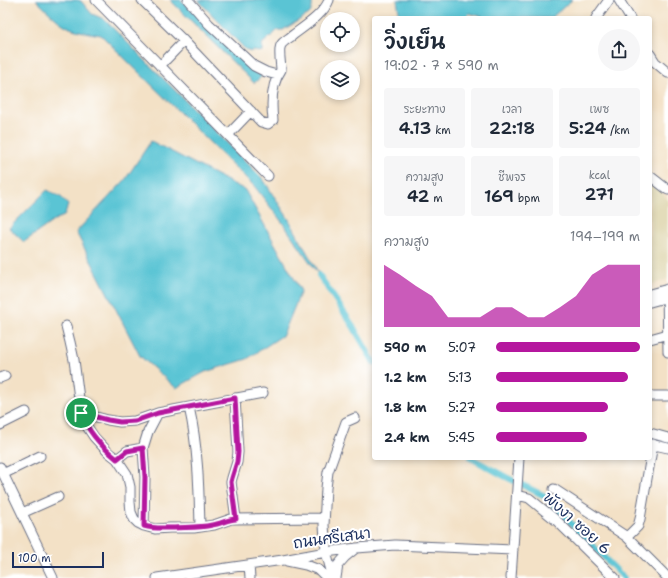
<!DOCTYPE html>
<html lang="th">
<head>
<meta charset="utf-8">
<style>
  :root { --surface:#fff; --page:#f6f6f7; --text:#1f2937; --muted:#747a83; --accent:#b5179e }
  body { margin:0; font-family:"Shantell Sans","Playpen Sans Thai",sans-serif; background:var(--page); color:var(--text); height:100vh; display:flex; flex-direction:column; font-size:15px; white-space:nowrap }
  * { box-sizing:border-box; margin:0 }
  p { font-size:13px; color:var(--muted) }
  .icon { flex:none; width:22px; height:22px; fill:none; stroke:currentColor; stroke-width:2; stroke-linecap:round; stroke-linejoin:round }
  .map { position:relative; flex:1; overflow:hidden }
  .drawer { position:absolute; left:372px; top:16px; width:280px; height:444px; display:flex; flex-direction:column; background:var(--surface); border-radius:4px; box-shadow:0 2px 6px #0003 }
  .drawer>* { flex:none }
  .buttons { position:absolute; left:320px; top:12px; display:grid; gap:8px }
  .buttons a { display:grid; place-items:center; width:40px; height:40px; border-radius:50%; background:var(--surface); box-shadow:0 2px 6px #0003; font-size:20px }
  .scale { position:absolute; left:12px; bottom:10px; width:92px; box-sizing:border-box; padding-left:4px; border:2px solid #1b2f5e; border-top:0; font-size:11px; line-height:14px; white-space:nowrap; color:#1b2f5e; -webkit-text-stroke:3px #fff; paint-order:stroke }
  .pin { position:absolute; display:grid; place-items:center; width:34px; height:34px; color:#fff; margin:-17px; border:2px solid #fff; border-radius:50%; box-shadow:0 1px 4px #0007 }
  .round { display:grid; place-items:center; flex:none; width:42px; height:42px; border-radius:21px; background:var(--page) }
  .headline { display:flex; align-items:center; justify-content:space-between; height:68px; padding:0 12px }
  h1 { font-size:22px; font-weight:600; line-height:30px }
  .stats { display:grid; grid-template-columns:repeat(3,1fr); gap:6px; height:68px; padding:4px 12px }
  .stats div { display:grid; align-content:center; border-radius:4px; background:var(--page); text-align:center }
  .stats b { font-size:17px; font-weight:600 }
  .stats small { font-size:11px; font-weight:400 }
  .stats p { font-size:11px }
  .chart { height:112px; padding:8px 12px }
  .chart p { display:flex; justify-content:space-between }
  .chart svg { width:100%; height:72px; margin-top:4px; fill:var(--accent); opacity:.7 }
  ul { padding:0 12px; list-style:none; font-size:13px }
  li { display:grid; grid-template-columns:64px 48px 1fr; align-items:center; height:30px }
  li i { height:10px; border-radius:5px; background:var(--accent) }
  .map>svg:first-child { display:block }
</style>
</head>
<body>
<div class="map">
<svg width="668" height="578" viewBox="0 0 668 578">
  <rect width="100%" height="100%" fill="#fff"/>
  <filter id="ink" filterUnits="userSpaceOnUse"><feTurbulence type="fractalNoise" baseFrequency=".025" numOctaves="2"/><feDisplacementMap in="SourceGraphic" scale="8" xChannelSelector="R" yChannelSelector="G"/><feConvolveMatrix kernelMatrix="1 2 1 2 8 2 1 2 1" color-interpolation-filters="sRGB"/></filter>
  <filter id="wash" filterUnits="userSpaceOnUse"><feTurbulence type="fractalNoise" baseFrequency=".012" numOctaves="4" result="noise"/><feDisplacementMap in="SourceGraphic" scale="16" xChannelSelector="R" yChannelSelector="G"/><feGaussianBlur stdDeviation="0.9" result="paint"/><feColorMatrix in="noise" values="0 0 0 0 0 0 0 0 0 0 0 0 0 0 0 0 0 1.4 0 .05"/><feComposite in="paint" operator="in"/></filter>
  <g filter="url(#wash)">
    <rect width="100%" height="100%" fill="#f3e1c6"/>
    <path fill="#e3dcba" d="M650,180l5,3 13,18v78l-18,6z"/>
    <path fill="#5ac4d4" stroke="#3a7a99" d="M36,0h41l4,1 11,13 12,5 159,160 25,39 35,63 -41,-59 -27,-35 -154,-152c-10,-2 -21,-3 -31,-7 -13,-6 -24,-19 -34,-28z
      M170,0h11l81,76 -8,7z
      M198,0h114c0,5 1,10 -3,14l-26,16h-5l-16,14v7c-4,2 -7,-1 -11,0l-1,1 -5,-3z
      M397,0h175l-21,18h-67l-1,-1 -14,-4 -2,5h-67z
      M151,141l94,49 56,101 -18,44 -36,24 -42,13 -29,16 -36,-32 -64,-124 49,-52z
      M47,190l14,7 7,8 -4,11 -8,3 -32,23 -15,-14z"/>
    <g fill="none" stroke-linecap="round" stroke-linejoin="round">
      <path stroke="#5ac4d4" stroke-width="6" d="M319,275l34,51 21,37
        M471,458l35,19 39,19 79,82"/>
    </g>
  </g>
  <g filter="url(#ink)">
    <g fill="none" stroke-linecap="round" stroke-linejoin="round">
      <g stroke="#676d82" stroke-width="11">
        <path id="minor" d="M96,0l172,176
          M142,0l42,41 77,81 7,2 5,-4c-2,-17 -2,-36 8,-50 0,-6 -3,-20 0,-25 2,-4 9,-7 12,-10 12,-9 31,-21 36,-35
          M188,0l21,24 45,42 12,6 11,3
          M619,0l11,18
          M596,18l13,-18
          M650,54l5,8 13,11
          M160,66l24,-25
          M228,135l23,-24
          M650,176l18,14
          M667,289l1,63
          M650,294l18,-5
          M650,302l18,-5
          M66,326l4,16 4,18 6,46 4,16 10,15 14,15 9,7 10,15 3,13v15l1,10 3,7 4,4 6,3 11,3 15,-1h24l20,-3 17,-6 93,-1
          M650,339l18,-5
          M0,378l5,-2
          M650,396h18
          M235,398l3,54 -1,10 -5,16 -1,4 5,37
          M189,407c9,39 10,79 11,120
          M81,413l27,7 12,2 15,-1 23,-8 105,-20
          M0,425l26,-13
          M650,433l18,5
          M650,444l18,4
          M117,459l10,-8 16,-3
          M0,467l53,111
          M3,474l37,-18
          M554,489l73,48 41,41
          M517,495l12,3 28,23 58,57
          M22,513l36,-16
          M144,526l1,-49 -2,-29 5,-16 10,-19
          M627,537l11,-11 2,-7 13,-75
          M287,561l19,4 13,5 8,8
          M249,565l1,13
          M157,578l126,-18 43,-8 31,-4 38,-3 118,5
          M333,578l-7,-26 -2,-27 2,-37 2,-16 18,-50 9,-4
          M336,578l2,-13 7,-8 11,-9
          M511,578l8,-120"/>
      </g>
      <use href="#minor" stroke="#fff" stroke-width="9"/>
    </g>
  </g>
  <g fill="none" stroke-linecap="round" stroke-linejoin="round" filter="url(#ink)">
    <g stroke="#fff" stroke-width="8">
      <path id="route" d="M235,398l3,54 -1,10 -5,16 -1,4 5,37c-8,0 -15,5 -24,6 -13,3 -27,2 -40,3 -11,0 -17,1 -28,-2l1,-49 -2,-29 -16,3 -10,8c-15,-12 -29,-27 -36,-46l27,7 12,2 15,-1 23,-8z"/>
    </g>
    <use href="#route" stroke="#b5179e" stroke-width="5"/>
  </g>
  <g text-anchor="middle" stroke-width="4" stroke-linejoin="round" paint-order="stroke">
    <g font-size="15" fill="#1b2f5e" stroke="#fff">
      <text transform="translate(577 523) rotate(42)" y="5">พังงา ซอย 6</text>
      <text transform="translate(332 538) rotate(-8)" y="5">ถนนศรีเสนา</text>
    </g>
  </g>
</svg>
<div class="buttons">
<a><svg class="icon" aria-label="locate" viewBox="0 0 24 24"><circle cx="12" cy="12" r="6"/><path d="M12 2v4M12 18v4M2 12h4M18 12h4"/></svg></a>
<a><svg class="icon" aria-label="layers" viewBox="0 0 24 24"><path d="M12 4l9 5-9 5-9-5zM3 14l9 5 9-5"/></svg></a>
</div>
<div class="scale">100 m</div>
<div class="pin" style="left:81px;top:413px;background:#1e9e55"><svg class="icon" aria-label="arrive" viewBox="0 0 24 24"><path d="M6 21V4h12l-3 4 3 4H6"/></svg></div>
<section class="drawer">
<div class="headline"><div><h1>วิ่งเย็น</h1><p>19:02 · 7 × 590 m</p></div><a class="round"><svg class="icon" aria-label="share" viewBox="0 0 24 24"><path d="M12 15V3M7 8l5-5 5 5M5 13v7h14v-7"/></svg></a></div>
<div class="stats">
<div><p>ระยะทาง</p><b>4.13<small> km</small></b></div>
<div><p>เวลา</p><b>22:18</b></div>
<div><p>เพซ</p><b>5:24<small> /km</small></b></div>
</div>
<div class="stats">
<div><p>ความสูง</p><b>42<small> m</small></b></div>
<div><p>ชีพจร</p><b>169<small> bpm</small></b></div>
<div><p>kcal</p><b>271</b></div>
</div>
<div class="chart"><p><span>ความสูง</span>194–199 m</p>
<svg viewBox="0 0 160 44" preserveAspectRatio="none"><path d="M0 44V6L10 12L20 19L30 25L40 38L50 38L60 38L70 32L80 32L90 38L100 38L110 32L120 25L130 12L140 6L150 6L160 6V44z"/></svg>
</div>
<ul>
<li><b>590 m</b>5:07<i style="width:100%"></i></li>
<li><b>1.2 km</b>5:13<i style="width:92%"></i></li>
<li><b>1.8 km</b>5:27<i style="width:78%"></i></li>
<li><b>2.4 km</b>5:45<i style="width:63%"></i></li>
</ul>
</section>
</div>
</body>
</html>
